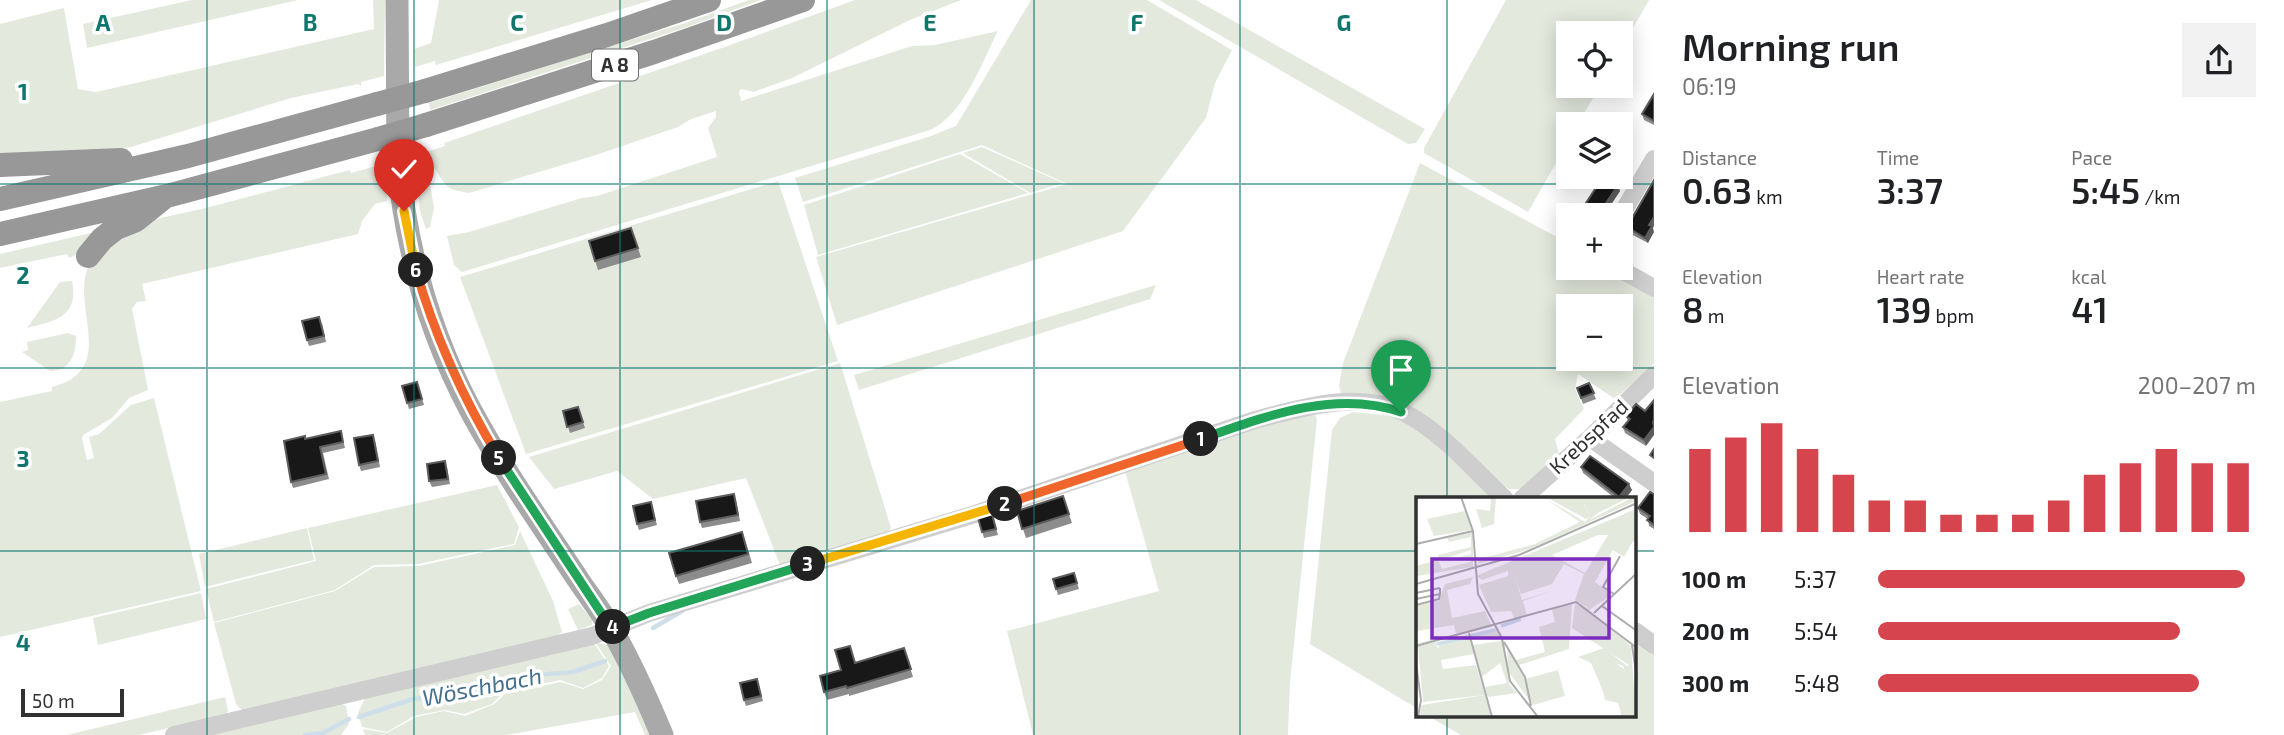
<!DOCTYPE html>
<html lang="en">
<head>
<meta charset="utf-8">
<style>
  :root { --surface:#fff; --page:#f2f2f2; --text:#202124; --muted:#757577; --accent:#d6454d }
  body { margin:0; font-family:"Exo 2",sans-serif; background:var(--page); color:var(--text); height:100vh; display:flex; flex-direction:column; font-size:26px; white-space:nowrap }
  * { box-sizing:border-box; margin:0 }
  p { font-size:23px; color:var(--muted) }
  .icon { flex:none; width:38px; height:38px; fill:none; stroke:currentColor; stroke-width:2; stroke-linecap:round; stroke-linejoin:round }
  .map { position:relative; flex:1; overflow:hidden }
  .drawer { display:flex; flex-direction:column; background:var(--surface); width:630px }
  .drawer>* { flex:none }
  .tools { position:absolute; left:1556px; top:21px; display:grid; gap:14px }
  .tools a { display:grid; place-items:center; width:77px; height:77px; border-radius:0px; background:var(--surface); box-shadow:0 4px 18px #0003; font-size:35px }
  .scale { position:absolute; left:21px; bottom:18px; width:103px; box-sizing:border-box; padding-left:7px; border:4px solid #313131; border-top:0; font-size:19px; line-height:24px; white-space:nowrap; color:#313131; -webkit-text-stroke:5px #fff; paint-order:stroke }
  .pin { position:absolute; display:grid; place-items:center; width:60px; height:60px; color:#fff; margin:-72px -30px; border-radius:50% 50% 50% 0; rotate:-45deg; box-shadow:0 0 7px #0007 }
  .pin .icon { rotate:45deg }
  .km { position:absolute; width:35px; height:35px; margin:-18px; border-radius:50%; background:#222; color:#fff; font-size:19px; line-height:35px; text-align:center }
  .round { display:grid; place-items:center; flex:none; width:74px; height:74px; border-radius:0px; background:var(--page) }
  .head { display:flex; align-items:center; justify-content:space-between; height:119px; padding:0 28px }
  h1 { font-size:38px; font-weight:600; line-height:52px }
  .figures { display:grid; grid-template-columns:repeat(3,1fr); gap:10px; height:119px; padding:7px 28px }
  .figures div { display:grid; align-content:center }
  .figures b { font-size:35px; font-weight:600 }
  .figures small { font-size:19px; font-weight:400 }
  .figures p { font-size:19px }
  .chart { height:196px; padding:14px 28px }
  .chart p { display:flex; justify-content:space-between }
  .chart svg { width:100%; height:126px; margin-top:7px; stroke:var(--accent); stroke-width:6 }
  ul { padding:0 28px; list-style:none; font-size:23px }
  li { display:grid; grid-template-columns:112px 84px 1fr; align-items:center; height:52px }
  li i { height:18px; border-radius:9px; background:var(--accent) }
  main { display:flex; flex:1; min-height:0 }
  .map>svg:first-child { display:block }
</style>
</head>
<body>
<main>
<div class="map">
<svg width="1654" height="735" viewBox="0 0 1654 735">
  <rect width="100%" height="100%" fill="#fff"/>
  <path fill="#e4e9de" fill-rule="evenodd" d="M192,0h106l-211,48 -4,-24z
    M373,0h12l-1,76 -23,6v4l-3,-2 -67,14 -160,49 -53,6 -78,3v-132l64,-16 14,81 18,3 278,-63z
    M439,0h213l-216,65 -1,-4 -20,6 -1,-18 17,-6z
    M749,0h12l-74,27 -257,83 -1,-7 256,-80z
    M855,0h106l-51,20 -118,58 -38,14 -13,-3 -2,3 2,9 171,-55 23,-1 63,-14c-16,31 -35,85 -68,99l-468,142 -8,-7 -7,-29 22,-4 113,-34 15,-2 120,-39 -9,-29 8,-11v-6l-25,8 -13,8 -82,28 -127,38c-25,-5 -21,-4 -35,-26h-7l7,41 -4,19 -4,2 -6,-18 -6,-55 31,-10 -1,-3 275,-94z
    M1031,0h116l85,50 -17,33 -9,35 -83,113 -286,94 -21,-68 251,-73 -85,-39 -179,57 -8,-24 133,-41 28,-11z
    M1159,0h37l229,129 -9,14 -8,1z
    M1506,0h143l-28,49 -1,-16h-52v53h32l-22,38h-10v18l-40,70 -104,-59v-5z
    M982,147l81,36 -33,10 -67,-40z
    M960,154l68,39 -210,62 -14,-50z
    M1420,163l148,80v25h43l43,27v69l-39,35 -37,-25 -3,15 9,20 -29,30 5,18 -39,32h-12l-21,-14 -65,-60 -81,-17 -3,-13 4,-22zM1568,306h52v53h-52z
    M384,164l3,37 -12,3 -13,17 -4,13 -216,50 4,17 -9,1 -5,7 16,81 -19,8 -17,20 -29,17 -1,3 5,22 7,-2 -5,-21 10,-3 32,-29 23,-7 47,193 -201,46v-235l52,-11v-4c70,-18 14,-86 39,-125 5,-8 36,-33 45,-37 24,-8 50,-12 73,-18 47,-12 94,-25 141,-37l1,3z
    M778,181l60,180 -312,93 -66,-177z
    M95,232l-14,20 -12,6 -2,-4 -67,14v-14z
    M72,281c7,36 -16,40 -45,47l33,-46z
    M1156,285l-6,14 -291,91 -5,-15z
    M68,333l8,3c0,18 -5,35 -26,35l-28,-19 6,-2 -1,-8z
    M840,363l51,165 -3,4 -108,33 -34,-87 -93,21 -36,-28 -63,18 -25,-32z
    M1353,412l31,3 26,7 86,77h-78v210l-108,-65 22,-214 8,-12z
    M1311,413l4,2 2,4 -27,263 -2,53h-255l-26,-104 152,-40 -35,-123 135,-44z
    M497,485l22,42 -5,17 -96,20 -44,1 -39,25 -121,32 -8,-33 110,-28 -8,-33z
    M307,528l7,32 -109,27 -6,-33z
    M520,531l33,70 9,31 -9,7 -310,72 -7,-7 -22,-81 121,-32 39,-24 45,-1 96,-21z
    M201,593l5,26 -108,26 -5,-27z
    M579,604l13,15v6l-14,5 -10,-21z
    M1635,640l19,14v81h-193l-33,-19h207z
    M595,642l16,4 44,89h-10l-10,-23 -129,23h-141l-2,-6 24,4 29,-16 28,-6 21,5 29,-12 12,-11 55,-11 22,7 19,-9 9,-14z
    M594,643l15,23 -7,12 -19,10 -23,-8 -56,12 -12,12 -28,10 -19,-4 -31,6 -27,16 -25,-5 -4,-14 7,-15z
    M225,697l3,13 -1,4 -88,21h-72z
    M338,702l8,4 3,18 -8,11h-147z"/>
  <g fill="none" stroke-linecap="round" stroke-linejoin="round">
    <path stroke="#cfdfea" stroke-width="4.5" d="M653,628l29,-17
      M359,717l54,-18 62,-7 50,-16 48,-4 32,-11
      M305,735l18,-2 26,-14"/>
    <path stroke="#cecece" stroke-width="18" d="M1620,217l34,-58
      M1618,268l36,20
      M1590,438l64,45
      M1522,499l68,-61 64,-63
      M1635,631l19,14
      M174,735l418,-99 57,-23 323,-98 283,-95c45,-12 103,-30 148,-8 39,20 70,57 102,87"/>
    <path stroke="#a9a9a9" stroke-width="23" d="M397,0l1,162c8,87 32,172 73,249 32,59 71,114 108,170 11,16 23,32 33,49 19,33 35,69 50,105"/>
    <path stroke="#989898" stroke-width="24" d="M425,91l182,-56 102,-35
      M426,125l228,-73 149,-52
      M0,165l121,-5
      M0,199l188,-43 189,-52
      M0,234l167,-38 211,-57
      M88,256l14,-17 14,-11 20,-8 25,-20"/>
    <path stroke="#989898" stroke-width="24" d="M377,104l48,-13
      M378,139l48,-14"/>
  </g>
  <path fill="#8c8c8c" d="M1654,94v31l-10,-5 -2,-6z
    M1620,191l-16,24h-6l-10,-6 -2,-6z
    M1627,227l26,1 -5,15 -19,-10z
    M631,228l10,29 -43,13 -9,-29z
    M322,323l4,19 -17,4 -2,-6z
    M417,382l7,23 -15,4 -7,-23z
    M1589,383l7,16 -13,5 -6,-16z
    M1636,404l10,42 -21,-13 -2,-6 5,-6 -2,-5z
    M578,407l7,21 -15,5 -7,-22z
    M341,431l4,17 -22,5 6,26 -36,9 -2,-6 15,-43z
    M375,440l5,27 -19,4 -2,-6z
    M447,467l3,17 -18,3 -3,-6z
    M1581,467l51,23 -7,9h-9l-33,-26z
    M1654,494v35l-5,-3 -1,-7 -8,-5 -2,-6z
    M1063,496l9,27 -46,15 -9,-27z
    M736,500l4,21 -38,7 -2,-6z
    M651,502l6,23 -18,5 -2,-6z
    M992,514l6,21 -14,3 -6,-20z
    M745,540l7,23 -73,21 -3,-8z
    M1074,573l5,16 -21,6 -5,-16z
    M904,648l9,29 -64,19v-2l-22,6 -3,-8 17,-22 15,-8z
    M757,679l6,22 -17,5 -2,-6z"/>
  <path fill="#5d5d5d" d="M1618,185l2,6 -16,24h-2l-2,-3z
    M1654,217v9l-1,2 1,4 -6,11 -3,-5 4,-13z
    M1654,427v8l-8,11 -2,-6z
    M1629,484l3,6 -7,9h-5l-1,-2z"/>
  <path fill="#181818" stroke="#5d5d5d" stroke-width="2" d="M1654,94v27l-12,-7z
    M1603,177l15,8 -18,27 -14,-9z
    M1654,180v37l-5,8 3,1 -7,12 -18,-11z
    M631,228l7,20 -43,13 -6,-20z
    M319,317l5,19 -17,4 -5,-19z
    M417,382l5,17 -15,4 -5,-17z
    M1589,383l5,10 -13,5 -4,-10z
    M1654,400v20l-1,2 1,5 -10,13 -21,-13 7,-8 -4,-3 10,-12 9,7z
    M578,407l5,15 -16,5 -4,-16z
    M341,431l2,11 -23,5 6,27 -35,8 -7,-41 21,-5v3z
    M373,435l5,26 -19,4 -5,-27z
    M1654,449v9l-4,-3z
    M1590,456l39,28 -10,13 -38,-30z
    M445,461l3,18 -19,2 -2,-17z
    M1650,492l4,2v31l-7,-5 3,-4 -12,-8z
    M734,494l4,21 -38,7 -4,-21z
    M1063,496l6,18 -47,15 -5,-18z
    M651,502l4,18 -18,4 -4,-18z
    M992,514l4,15 -14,3 -4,-14z
    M742,532l6,22 -72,22 -7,-23z
    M1074,573l3,10 -21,6 -3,-10z
    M850,646l5,17 49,-15 7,21 -64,19 -1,-2 -22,6 -4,-16 21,-6 -6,-20z
    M757,679l4,17 -17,4 -4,-17z"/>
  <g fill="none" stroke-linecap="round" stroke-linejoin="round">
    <g stroke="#fff" stroke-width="14">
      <path id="split-1" d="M1201,439c63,-22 133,-50 200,-27"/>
    </g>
    <g stroke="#fff" stroke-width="14">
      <path id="split-2" d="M1005,504l196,-65"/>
    </g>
    <g stroke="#fff" stroke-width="14">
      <path id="split-3" d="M808,564l197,-60"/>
    </g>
    <g stroke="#fff" stroke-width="14">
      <path id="split-4" d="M613,627l36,-14 159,-49"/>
    </g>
    <g stroke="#fff" stroke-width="14">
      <path id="split-5" d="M499,458l112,170 2,-1"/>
    </g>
    <g stroke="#fff" stroke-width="14">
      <path id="split-6" d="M416,270c19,67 47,128 83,188"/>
    </g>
    <g stroke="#fff" stroke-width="14">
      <path id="split-7" d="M404,211l12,59"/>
    </g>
    <use href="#split-1" stroke="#22a559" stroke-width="9"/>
    <use href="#split-2" stroke="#f0652b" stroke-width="9"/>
    <use href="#split-3" stroke="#f5b400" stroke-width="9"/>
    <use href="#split-4" stroke="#22a559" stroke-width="9"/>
    <use href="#split-5" stroke="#22a559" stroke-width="9"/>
    <use href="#split-6" stroke="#f0652b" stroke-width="9"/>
    <use href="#split-7" stroke="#f5b400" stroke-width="9"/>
  </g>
  <path fill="none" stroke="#0f766e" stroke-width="2" stroke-opacity="0.55" d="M207,0v735M414,0v735M620,0v735M827,0v735M1034,0v735M1240,0v735M1447,0v499M0,184h1654M0,368h1654M0,551h1418M1635,551h19M1447,716v19"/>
  <g text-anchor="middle" stroke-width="7" stroke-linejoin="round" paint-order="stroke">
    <rect fill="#fff" stroke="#6f6f6f" stroke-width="2" x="592" y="49.5" width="46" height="31" rx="5"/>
    <g font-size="19" font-weight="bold" fill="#313131">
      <text x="615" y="72">A 8</text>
    </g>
    <g font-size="21" fill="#313131" stroke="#fff">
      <text transform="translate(1589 437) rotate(-43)" y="7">Krebspfad</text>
    </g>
    <g font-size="23" font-style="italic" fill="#45708d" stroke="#fff">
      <text transform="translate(482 687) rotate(-11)" y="8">Wöschbach</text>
    </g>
  </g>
  <g transform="translate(1416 497)">
    <rect width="220" height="220" fill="#fff"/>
    <path d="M75,0h5l-2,27 -12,4 -6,-19 14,2zM127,0l42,25 5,-6 -6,-12 3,-7h43l-32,16 -9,7 44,-23 3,4 -106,48 -52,15 1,-5 56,-15 45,-22zM220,12v33l-3,-1 -9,16 -11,-7 -18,32 17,13 -23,15 42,36 5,71h-14l-4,-14 -13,-3 -10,-44 12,1 17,12 5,-4 -57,-37 3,-24 14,5 -14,-9 9,-26 -20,-10 -12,20 -31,10 -6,-16 7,22 33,-10 -32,11 4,15 -12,4 -4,-9 -20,1 -12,-27 29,-9v-5l-26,9 -6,-4zM182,38h10l-23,38 -33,-18zM49,14l7,19 -38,6 -7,-17zM57,35v35l-57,9v-10l22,-6 4,9 29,-7v-4l-31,4 31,-8v-4l-31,10 -2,-5 33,-8v-10l-22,5 -2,-5zM57,80l-3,7 -23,6 5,28 33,-7 7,16 -73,17 -3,-10 3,9 37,-9 -2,-9 -38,6v-25l23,-6 6,-16zM156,107l-3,45 -50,16 6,14 33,-9 7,26 -32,9 -25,-34 -1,-27 9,16 29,-8 -6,-25 16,-5 -3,-13zM81,131l6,13 2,10 4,33 8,9 -29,4 -3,-10 22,-4 -7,-20 -18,14 -9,-32 28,-4 -2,-5 -28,4 3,14 -33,6 2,9 33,-4 9,30 -62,7 -5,-56 18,-4 2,7 3,-8z" fill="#e4e9de" fill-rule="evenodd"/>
    <path d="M130,0h41l-3,8 6,11 -4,3zM188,151l27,21 -4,6 -4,-9 -28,-10 11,42 -15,-35 -13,-6z" fill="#e4e9de"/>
    <path d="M69,198l6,22h-72l3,-12z" fill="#e4e9de"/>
    <path fill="none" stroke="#cfdfea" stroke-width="3.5" d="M85,129l20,-7M54,139l25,-6M21,147l31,-7"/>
    <path fill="none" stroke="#adadad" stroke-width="2" d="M45,0l12,34 5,63 24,44 8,43 28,36M0,47l57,-13M0,87l103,-29 118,-52M0,96l24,-5M198,97l-11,-7 17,-31M0,102l24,-5v-6M0,108l23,-6 1,-6M186,109l35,25M178,116l43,-40M53,136l23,84M88,145l21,35 6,29M216,148l5,34M0,149l160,-44 61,46M0,166l5,37 -3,17"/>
    <path fill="#7b2cbf" fill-opacity="0.15" stroke="#7b2cbf" stroke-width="3.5" d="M16,62h177v79h-177z"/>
    <rect width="220" height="220" fill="none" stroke="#313131" stroke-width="3.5"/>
  </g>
  <g font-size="23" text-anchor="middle" font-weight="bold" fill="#0f766e" stroke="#fff" stroke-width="7" stroke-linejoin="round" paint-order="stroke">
    <text x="103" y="31">A</text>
    <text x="310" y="31">B</text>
    <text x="517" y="31">C</text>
    <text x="724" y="31">D</text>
    <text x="930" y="31">E</text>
    <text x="1137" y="31">F</text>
    <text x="1344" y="31">G</text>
    <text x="23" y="100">1</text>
    <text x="23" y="284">2</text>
    <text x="23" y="467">3</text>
    <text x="23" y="651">4</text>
  </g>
</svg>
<div class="tools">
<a><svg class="icon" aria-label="locate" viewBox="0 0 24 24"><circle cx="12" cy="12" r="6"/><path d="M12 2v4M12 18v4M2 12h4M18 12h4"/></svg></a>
<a><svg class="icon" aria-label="layers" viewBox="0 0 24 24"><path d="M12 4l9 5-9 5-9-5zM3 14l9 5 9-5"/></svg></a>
<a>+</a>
<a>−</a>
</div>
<div class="scale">50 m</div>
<div class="pin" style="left:1401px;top:412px;background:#1e9e55"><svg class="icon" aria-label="arrive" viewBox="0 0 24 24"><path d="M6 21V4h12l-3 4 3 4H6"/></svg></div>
<div class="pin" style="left:404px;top:211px;background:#d93025"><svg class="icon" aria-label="check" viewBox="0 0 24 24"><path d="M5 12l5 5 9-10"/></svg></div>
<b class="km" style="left:1201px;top:439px">1</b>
<b class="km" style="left:1005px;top:504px">2</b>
<b class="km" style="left:808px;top:564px">3</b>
<b class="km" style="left:613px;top:627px">4</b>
<b class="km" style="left:499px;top:458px">5</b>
<b class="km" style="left:416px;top:270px">6</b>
</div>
<section class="drawer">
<div class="head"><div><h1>Morning run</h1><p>06:19</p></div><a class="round"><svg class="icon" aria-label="share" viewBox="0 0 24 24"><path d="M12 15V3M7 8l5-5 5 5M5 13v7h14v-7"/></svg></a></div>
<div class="figures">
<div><p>Distance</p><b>0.63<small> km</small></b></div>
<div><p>Time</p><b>3:37</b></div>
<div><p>Pace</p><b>5:45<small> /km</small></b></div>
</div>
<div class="figures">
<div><p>Elevation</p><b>8<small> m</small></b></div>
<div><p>Heart rate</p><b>139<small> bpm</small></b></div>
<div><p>kcal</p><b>41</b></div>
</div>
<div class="chart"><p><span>Elevation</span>200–207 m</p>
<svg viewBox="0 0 160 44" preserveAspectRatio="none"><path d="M5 44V15M15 44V11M25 44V6M35 44V15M45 44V24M55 44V33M65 44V33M75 44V38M85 44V38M95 44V38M105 44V33M115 44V24M125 44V20M135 44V15M145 44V20M155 44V20"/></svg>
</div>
<ul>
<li><b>100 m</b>5:37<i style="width:97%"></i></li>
<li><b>200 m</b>5:54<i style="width:80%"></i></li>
<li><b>300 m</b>5:48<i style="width:85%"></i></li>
</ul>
</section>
</main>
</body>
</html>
